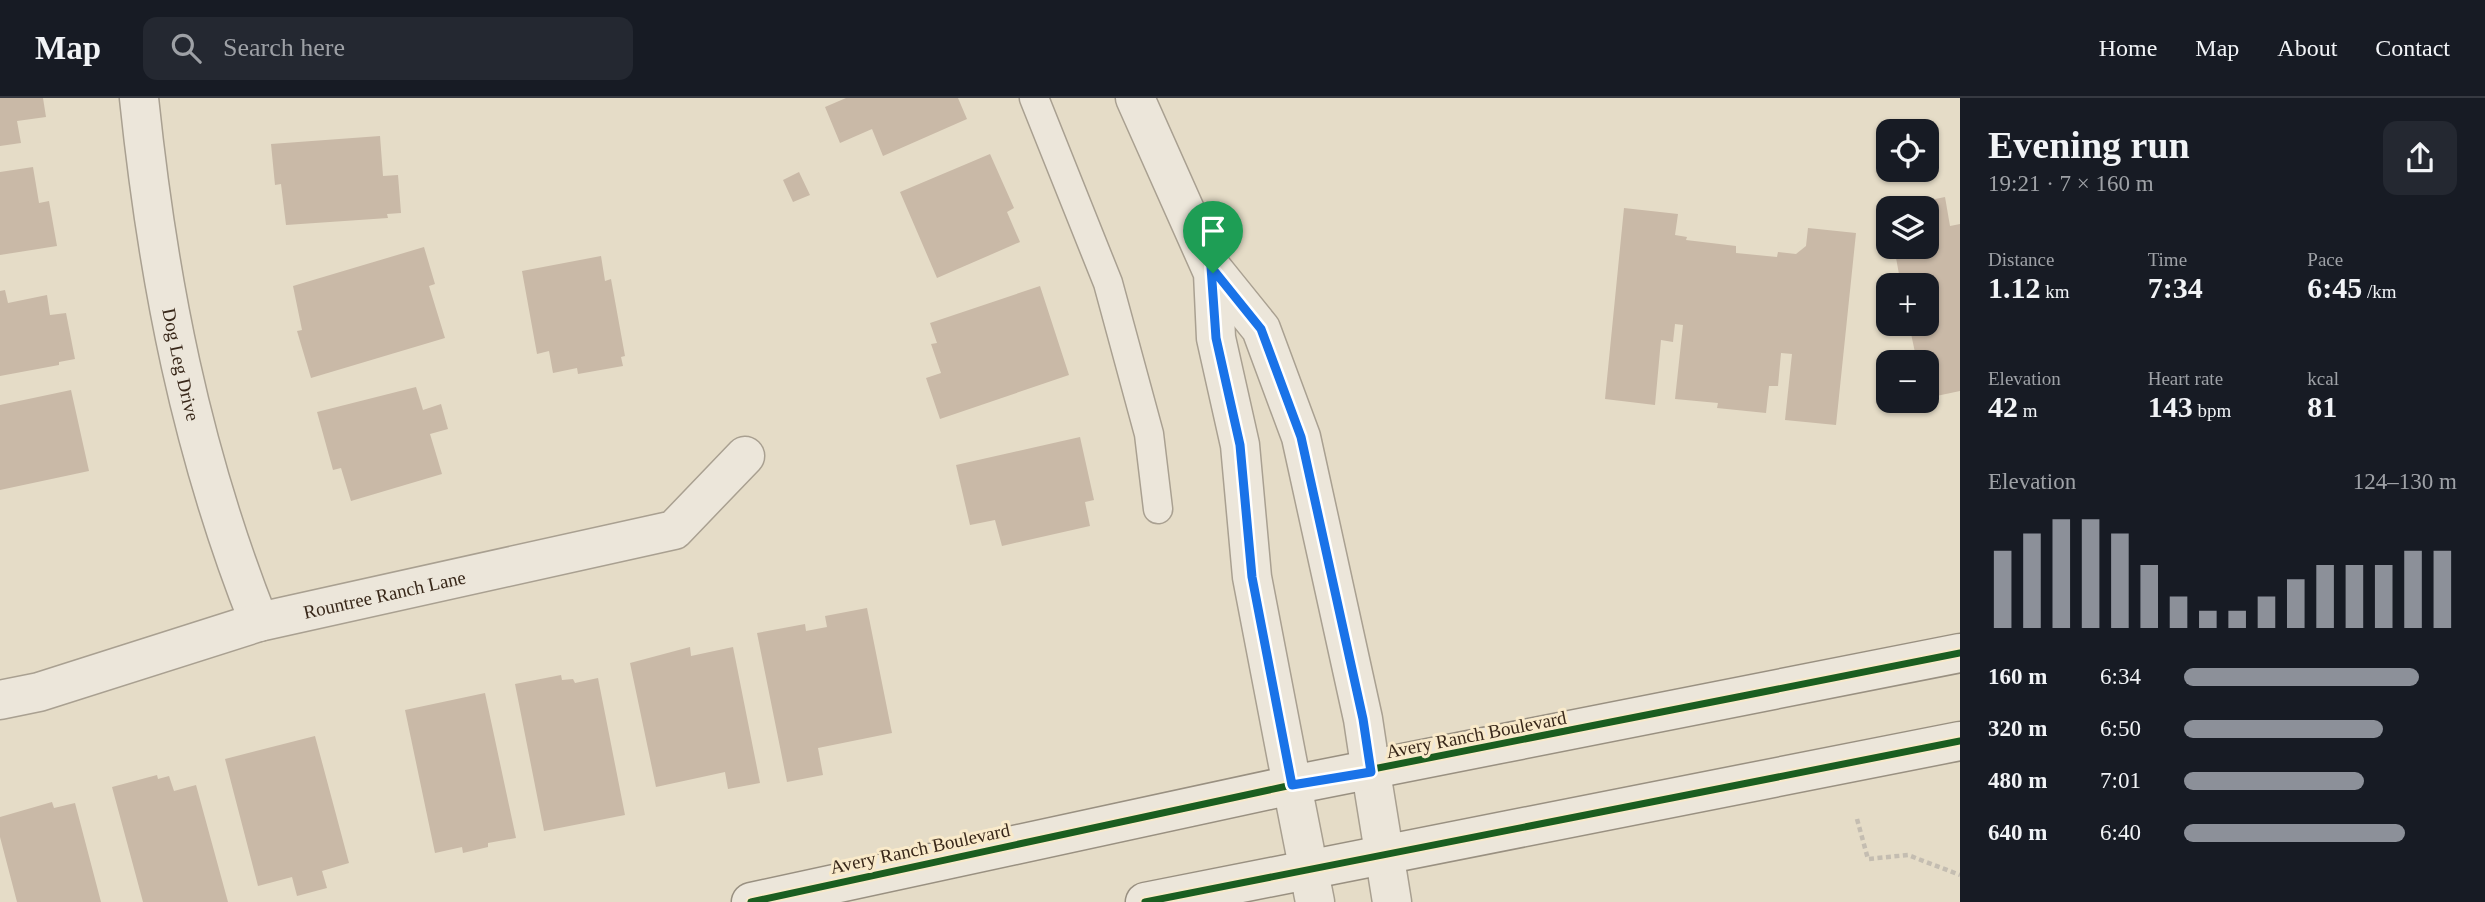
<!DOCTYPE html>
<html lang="en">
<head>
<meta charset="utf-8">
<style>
  :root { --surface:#171b24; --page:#242831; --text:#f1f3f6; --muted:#9ea1a6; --line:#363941; --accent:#8c9099 }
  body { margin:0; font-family:"Times New Roman",serif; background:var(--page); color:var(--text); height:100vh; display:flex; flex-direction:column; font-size:26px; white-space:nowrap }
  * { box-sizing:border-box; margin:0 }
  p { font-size:23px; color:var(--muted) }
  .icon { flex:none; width:38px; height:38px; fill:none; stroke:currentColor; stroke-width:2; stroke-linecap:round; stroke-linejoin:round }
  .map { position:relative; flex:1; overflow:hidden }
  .details { display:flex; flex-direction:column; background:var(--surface); width:525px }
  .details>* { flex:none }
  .buttons { position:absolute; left:1876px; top:21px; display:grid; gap:14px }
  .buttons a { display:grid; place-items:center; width:63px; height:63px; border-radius:14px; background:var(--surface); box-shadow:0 2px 5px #0004; font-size:35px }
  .pin { position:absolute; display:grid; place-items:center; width:60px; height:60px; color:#fff; margin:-72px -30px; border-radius:50% 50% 50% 0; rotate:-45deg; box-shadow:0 0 7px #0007 }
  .pin .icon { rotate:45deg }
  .round { display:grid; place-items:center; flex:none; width:74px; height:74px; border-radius:14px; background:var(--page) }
  .headline { display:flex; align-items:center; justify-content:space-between; height:119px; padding:0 28px }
  h1 { font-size:38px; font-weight:700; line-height:52px }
  .metrics { display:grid; grid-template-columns:repeat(3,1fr); gap:10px; height:119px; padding:7px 28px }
  .metrics div { display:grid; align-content:center }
  .metrics b { font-size:30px; font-weight:700 }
  .metrics small { font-size:19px; font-weight:400 }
  .metrics p { font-size:19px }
  .chart { height:196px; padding:14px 28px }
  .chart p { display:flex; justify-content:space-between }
  .chart svg { width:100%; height:126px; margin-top:7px; stroke:var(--accent); stroke-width:6 }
  ul { padding:0 28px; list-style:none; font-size:23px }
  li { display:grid; grid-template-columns:112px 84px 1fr; align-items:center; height:52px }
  li i { height:18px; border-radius:9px; background:var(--accent) }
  header { display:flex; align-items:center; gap:42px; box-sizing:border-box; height:98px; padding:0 35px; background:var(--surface); border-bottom:2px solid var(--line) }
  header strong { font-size:33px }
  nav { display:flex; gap:38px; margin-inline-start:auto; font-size:24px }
  .search { width:490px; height:63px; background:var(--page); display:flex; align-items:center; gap:18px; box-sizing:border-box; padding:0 24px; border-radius:14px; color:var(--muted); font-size:26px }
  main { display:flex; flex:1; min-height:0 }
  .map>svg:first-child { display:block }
</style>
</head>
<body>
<header>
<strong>Map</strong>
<div class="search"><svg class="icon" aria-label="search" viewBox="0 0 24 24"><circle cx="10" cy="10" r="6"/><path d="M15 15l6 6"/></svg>Search here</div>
<nav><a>Home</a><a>Map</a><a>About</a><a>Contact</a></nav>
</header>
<main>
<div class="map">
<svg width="1960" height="804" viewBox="0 0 1960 804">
  <rect width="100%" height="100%" fill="#e5dcc7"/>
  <path fill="#c9b9a7" d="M0,0h43l3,19 -29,4 4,22 -21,3z
    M846,0h112l9,21 -84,37 -11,-27 -32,14 -15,-36z
    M380,38l3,40 15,-1 3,38 -14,1 1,4 -102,7 -5,-41 -6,1 -4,-41z
    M990,56l24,54 -7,4 13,30 -83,36 -37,-86z
    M33,69l6,36 10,-2 8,45 -57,9v-83z
    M799,74l11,23 -17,7 -10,-22z
    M1945,99l5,29 10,-2v167l-33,7v-36h-10l-8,-38h18v-39h-26l-7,-38h33v-39l-30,-1z
    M1624,110l54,6 -3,21 12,2 -1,3 50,6v7l41,4 1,-5 18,2 10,-8 2,-18 48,5 -20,192 -51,-5 7,-66 -11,-1 -3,33h-9l-3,27 -49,-5 1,-5 -43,-4 8,-74 -8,-1 -2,18 -12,-2 -6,65 -50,-6z
    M424,149l11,37 -6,2 16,52 -134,40 -14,-47 5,-1 -9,-44z
    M601,158l4,25 6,-2 14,77 -4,1 2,9 -45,8 -1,-6 -24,5 -4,-22 -12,3 -15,-83z
    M1040,188l29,89 -129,44 -14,-41 15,-5 -10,-29 6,-1 -7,-20z
    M5,192l3,13 39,-8 3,20 16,-2 9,46 -16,3v3l-59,11v-85z
    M416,289l7,23 18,-6 7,25 -18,5 12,40 -91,27 -10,-33 -8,2 -16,-58z
    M71,292l18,81 -89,19v-85z
    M1080,339l14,63 -9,2 5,24 -88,20 -7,-26 -25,5 -14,-60z
    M867,510l25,125 -74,15 5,27 -36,7 -30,-149 48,-9 1,7 21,-4 -2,-11z
    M690,549l1,9 42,-9 27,136 -32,6 -3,-17 -69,15 -26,-124z
    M561,577l1,5 11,-1 2,4 23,-5 27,137 -81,16 -29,-147z
    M485,595l31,145 -28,5v4l-25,6 -1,-6 -27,6 -30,-143z
    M315,638l34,127 -27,8 5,17 -30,8 -5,-19 -34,9 -33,-127z
    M157,677l1,4 11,-3 5,15 22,-6 32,117h-85l-31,-115z
    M52,704l2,6 21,-5 26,99h-84l-17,-65v-20z"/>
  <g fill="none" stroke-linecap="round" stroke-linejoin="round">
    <g stroke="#a9a091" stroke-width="31">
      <path id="service" d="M1034,0l74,185 41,151 9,75"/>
    </g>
    <g stroke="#a9a091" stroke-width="41">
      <g id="minor">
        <path id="s1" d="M139,0c19,182 52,353 120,524"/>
        <path d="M1135,0l78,175 3,65 24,107 12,132 40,208"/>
        <path d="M1211,169l50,62 40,108 62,282 8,53"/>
        <path id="s2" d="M0,602l39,-8 220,-70 415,-92 71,-74"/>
      </g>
    </g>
    <g stroke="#a9a091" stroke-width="41">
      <path id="tertiary" d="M1371,674l21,130
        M1292,687l23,117"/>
    </g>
    <g stroke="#999081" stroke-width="41">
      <path id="secondary" d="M751,804l541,-117 668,-132
        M1145,804l815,-161"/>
    </g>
    <path stroke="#c4bdb1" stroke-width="4.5" stroke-dasharray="5 3.5" stroke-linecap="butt" d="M1857,721l11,40 40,-4 52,20"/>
    <use href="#service" stroke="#ece6da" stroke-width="28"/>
    <use href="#minor" stroke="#ece6da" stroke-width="38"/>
    <use href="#tertiary" stroke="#ece6da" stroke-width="38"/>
    <use href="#secondary" stroke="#ece6da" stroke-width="38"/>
    <g stroke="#f9eaca" stroke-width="11">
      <path id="cycleway" d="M751,804l541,-117 668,-132
        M1145,804l815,-161"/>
    </g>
    <use href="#cycleway" stroke="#1b5e20" stroke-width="7"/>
  </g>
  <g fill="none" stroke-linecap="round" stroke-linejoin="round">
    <g stroke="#fff" stroke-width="14">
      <path id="route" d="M1211,169l50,62 40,108 62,282 8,53 -79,13 -40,-208 -12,-132 -24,-107z"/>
    </g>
    <use href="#route" stroke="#1a73e8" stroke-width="9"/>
  </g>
  <g text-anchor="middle" stroke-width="6" stroke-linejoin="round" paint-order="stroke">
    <g font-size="19" fill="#382719" stroke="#f9eaca">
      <text dy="7" stroke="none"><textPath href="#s1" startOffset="270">Dog Leg Drive</textPath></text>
      <text dy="7" stroke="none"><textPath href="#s2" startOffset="399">Rountree Ranch Lane</textPath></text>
      <text transform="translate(1476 636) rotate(-11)" y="7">Avery Ranch Boulevard</text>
      <text transform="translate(920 750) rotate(-12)" y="7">Avery Ranch Boulevard</text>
    </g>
  </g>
</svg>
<div class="buttons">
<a><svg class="icon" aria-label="locate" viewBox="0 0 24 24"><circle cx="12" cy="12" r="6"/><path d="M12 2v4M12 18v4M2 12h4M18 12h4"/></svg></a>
<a><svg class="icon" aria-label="layers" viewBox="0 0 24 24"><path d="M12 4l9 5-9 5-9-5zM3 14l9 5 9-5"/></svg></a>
<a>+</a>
<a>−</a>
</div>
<div class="pin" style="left:1213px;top:175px;background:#1e9e55"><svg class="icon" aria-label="arrive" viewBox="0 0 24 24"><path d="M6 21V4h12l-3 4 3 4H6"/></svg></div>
</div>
<section class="details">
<div class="headline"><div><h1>Evening run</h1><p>19:21 · 7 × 160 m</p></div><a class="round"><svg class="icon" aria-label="share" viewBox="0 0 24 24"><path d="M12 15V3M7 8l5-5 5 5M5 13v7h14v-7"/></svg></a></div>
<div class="metrics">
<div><p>Distance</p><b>1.12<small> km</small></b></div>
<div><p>Time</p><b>7:34</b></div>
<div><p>Pace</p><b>6:45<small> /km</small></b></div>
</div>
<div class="metrics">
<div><p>Elevation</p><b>42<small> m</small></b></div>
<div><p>Heart rate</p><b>143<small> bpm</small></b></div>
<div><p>kcal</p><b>81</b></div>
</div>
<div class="chart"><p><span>Elevation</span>124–130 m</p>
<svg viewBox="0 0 160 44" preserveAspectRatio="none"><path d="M5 44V17M15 44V11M25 44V6M35 44V6M45 44V11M55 44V22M65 44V33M75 44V38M85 44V38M95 44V33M105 44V27M115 44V22M125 44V22M135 44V22M145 44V17M155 44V17"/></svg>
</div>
<ul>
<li><b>160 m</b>6:34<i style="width:86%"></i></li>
<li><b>320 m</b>6:50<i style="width:73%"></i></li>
<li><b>480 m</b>7:01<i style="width:66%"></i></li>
<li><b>640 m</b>6:40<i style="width:81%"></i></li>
</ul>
</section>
</main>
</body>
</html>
